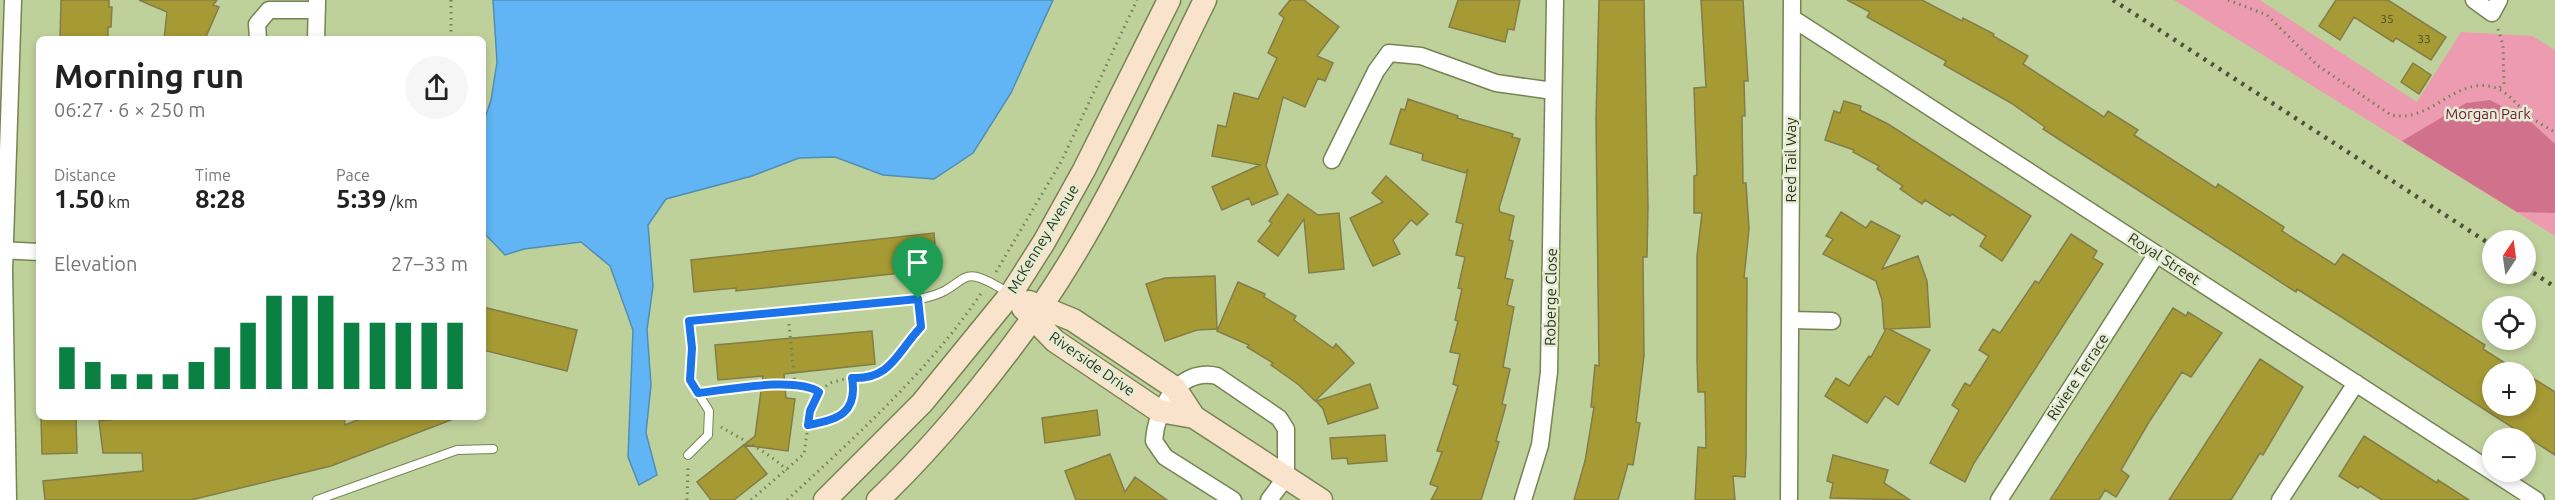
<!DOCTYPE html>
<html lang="en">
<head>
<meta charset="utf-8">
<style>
  :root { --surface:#fff; --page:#f6f6f6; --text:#222; --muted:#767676; --accent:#0b8043 }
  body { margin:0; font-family:Ubuntu,sans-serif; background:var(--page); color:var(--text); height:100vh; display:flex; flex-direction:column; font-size:22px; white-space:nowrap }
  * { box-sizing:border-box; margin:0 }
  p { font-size:20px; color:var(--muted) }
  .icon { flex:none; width:33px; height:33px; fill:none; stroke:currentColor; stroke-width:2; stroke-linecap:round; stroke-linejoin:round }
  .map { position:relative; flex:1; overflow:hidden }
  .sheet { position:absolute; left:36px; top:36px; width:450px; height:384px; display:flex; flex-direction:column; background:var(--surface); border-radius:9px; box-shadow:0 3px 9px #0003 }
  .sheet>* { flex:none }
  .needle { width:39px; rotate:13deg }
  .buttons { position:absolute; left:2482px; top:230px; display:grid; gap:12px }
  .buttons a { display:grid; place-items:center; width:54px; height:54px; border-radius:50%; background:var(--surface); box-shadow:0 3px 9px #0003; font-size:30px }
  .pin { position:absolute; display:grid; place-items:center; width:51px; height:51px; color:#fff; margin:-62px -26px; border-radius:50% 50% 50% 0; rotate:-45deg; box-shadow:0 0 6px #0007 }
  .pin .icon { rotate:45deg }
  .round { display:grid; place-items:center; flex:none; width:63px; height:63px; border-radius:32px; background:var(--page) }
  .head { display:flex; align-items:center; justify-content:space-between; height:102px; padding:0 18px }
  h1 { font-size:33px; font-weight:700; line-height:45px }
  .figures { display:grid; grid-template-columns:repeat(3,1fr); gap:9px; height:102px; padding:6px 18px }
  .figures div { display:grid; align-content:center }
  .figures b { font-size:26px; font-weight:700 }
  .figures small { font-size:16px; font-weight:400 }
  .figures p { font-size:16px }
  .chart { height:168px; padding:12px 18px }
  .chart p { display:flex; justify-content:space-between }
  .chart svg { width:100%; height:108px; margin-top:6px; stroke:var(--accent); stroke-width:6 }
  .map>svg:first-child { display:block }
</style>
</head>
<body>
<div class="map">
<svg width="2555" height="500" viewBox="0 0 2555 500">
  <rect width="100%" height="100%" fill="#bfd19b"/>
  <path fill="#ed9bb0" d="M2174,0h86l157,102 44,-70 71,4 23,14v186z"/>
  <path fill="#d1728d" d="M2490,100l41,22 24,22v69l-38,-1 -115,-71 64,-38z"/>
  <path fill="#61b5f4" stroke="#518eb4" stroke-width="1.5" d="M493,0h560l-42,93 -38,60 -39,26 -51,-4 -48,-18 -36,1 -47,18 -86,23 -18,26 5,61 -6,44 4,55 -5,48 11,42 -18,10 -11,-28 5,-127 -23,-64 -29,-24 -57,7 -19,6 -22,-23v-108l8,-24 6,-38z"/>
  <path fill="#a69a34" stroke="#837d48" stroke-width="1.5" d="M61,0h48v7h3l-1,20h-3v12h-48z
    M139,0h78l-4,5 6,2 -14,32h-41l3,-27z
    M1290,0h14l35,27 -22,29 16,7 -8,18 -7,-3 -13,29 -22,-10 -17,69 12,28 -26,11 -3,-7 -27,12 -10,-23 48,-22 -48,-9 6,-31 8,2 8,-34 24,6 19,-41 -9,-5 16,-35 -5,-4z
    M1458,0h62l-6,30 -6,-1 -3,13 -56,-15z
    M1599,0h45l4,206 -1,51h-4l1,99 -8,66 4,1 -7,42 -5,-1 -10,36h-44l11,-39 9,-54h-3l4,-42 4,1 -3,-246z
    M1701,0h42l5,81h-4l1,35h-3l1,67h3l3,46 -5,49h3l-1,178 -1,21 -12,-1 2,24h-40l3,-53 8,1 -1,-56h-7l-1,-32v-104l5,-43h-8v-37l3,-1 -3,-87 12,-1z
    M1847,0h75l40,21 1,-3 31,16 -1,2 35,20 -5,8 81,53 4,-6 30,19 -4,5 82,53 2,-4 66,43 -2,4 53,34 8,-11 41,26 101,65 -2,4 36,23h-26v33h33v-31l29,18v63l-212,-137 -46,-29 -1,3 -99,-64 -154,-99 2,-2 -34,-24 -67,-38 2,-4 -79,-44 3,-5z
    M2336,0h52l58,37 -15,23 -35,-22 -3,4 -39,-25 -14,23 -21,-14z
    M2413,63l18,12 -12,19 -18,-12z
    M1408,99l50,17 -1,2 56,16 -1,3 8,2 -21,69 1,4 14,4 -5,24 4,1 -8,37 8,2 -6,25 7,2 -11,60 7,2 -8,35 4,1 -10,36 3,1 -18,58h-50l7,-13 -8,-3 12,-32 -5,-1 21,-65 -5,-2 7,-30 -10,-2 8,-31 -3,-1 7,-31 -4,-1 7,-31 -9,-2 7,-31 -7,-2 12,-53 -3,4 -43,-13 1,-6 -33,-10 11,-35 4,1z
    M1844,101l17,5 -1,4 28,14 143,92 -29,45 -22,-15 6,-10 -34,-22 -2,2 -25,-16 -3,4 -22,-15 3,-3 -26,-17 2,-3 -26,-14 1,-2 -29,-10 9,-29 6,2z
    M1386,176l42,38 -11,11 -6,-5 -18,20 7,14 -27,12 -23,-48 33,-16 -11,-9z
    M1288,194l30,21 21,-2 5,56 -35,4 -5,-54 -26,37 -20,-15 14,-18 -3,-2z
    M1841,212l25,16 5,-7 29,15 -18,33 36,-13 9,25 3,46 -41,2 41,21 -32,55 -13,-9 -18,27 -42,-27 11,-18 13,8 20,-30 2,1 15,-28h-2l-2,-29 -6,-19 -53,-27 10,-15 -7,-3z
    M934,233l3,36 -201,22v-3l-42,4 -3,-32z
    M2071,234l26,17 -4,7 10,6 -129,199 -9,19 -35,-19 29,-53 -7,-5 13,-22 5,3 19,-30 -10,-6 14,-21 7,4 35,-52 4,2z
    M1215,276l2,53 -20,1 -32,11 -19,-57 19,-6z
    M1238,282l27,12 -1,3 32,19 -2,4 39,28 3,-4 18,19 -39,38 -16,-16 -28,-20 2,-2 -26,-16 2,-2 -32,-14z
    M483,307l94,23 -10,41 -84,-21z
    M2173,308l13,8 2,-4 34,21 -31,44 -9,-5 -33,50 -28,48 8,6 -13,21 -11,-7 -6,10h-49z
    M872,331l3,33 -91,10 2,24 9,1 -7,52 -44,-6 23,29 -33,26h-23l-14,-18 58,-46 8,-60 -45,4 -3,-35z
    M2260,359l43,28 -40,68 -3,-2 -29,47h-62z
    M1370,384l8,24 -50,16 -5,-15 -7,-8z
    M1097,410l3,25 -55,8 -3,-25z
    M41,417h35l1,36 -35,1z
    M131,417h213l1,8 20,-8 91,1 -125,48 -140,34h-146l-2,-19 100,-10 -1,-18h-39l-4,-32z
    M1385,435l2,26 -39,3 -1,-6 -15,1 -2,-21z
    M2364,436l73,47 1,-3 31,20h-87l-22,-14 -2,2 -19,-12z
    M1110,454l15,38 10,-15 32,23h-91l-11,-29z
    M1833,455l55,15 -4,13 26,17 -80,-2 3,-15 -6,-2z"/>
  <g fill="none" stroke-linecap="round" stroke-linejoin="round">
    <g stroke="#758452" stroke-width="10">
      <path id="lane" d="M688,455l20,-20 1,-24 -19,-31 2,-32 -3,-27 235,-23c48,-10 29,-41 86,-4
        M317,500l140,-50 36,-1"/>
    </g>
    <g stroke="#758452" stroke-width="19">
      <path id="street" d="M2474,0l18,13 7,-13
        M1792,18l744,482
        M258,39l-1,-15 12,-14h48
        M316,39l1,-38
        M1332,160l44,-89 13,-18 32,3 75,27 57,8
        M0,250l39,2
        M1791,320l41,1
        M8,500l-4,-229 9,-271
        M1233,500l-68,-43 -11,-16c2,-32 25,-74 63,-65l62,42 7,11v48l-17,23
        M1523,500l17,-55 9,-73 6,-372
        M1789,500l3,-500
        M1999,500l157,-245
        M2280,500l76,-117"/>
    </g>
    <g stroke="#758452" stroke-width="25">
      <path id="secondary" d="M1029,302l44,18 102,68 19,29
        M1023,308l32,33 104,70 35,6 127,83
        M825,500l97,-97 89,-109 33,-52 40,-72 85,-170
        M878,500c58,-55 118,-129 164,-195 65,-95 112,-202 163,-305"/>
    </g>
    <path stroke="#74805b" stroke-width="3" stroke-dasharray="1.5 4.5" stroke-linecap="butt" d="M451,0v39
      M2228,0l39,15 50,50 74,50c41,9 65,-41 105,-27 13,5 21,17 31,26 8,7 19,13 28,18
      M2498,29l5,16 1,39 -6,5
      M996,272l66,-112 75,-160
      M789,324l6,61
      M711,392c28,-3 85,-15 108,0
      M808,425l34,-9 10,-17v-21
      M721,427c22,13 47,25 66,43
      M687,500l1,-34
      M751,500l53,-46 6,-43 7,-18 13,-10 22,-6 18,1 16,-8 35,-43v-17
      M787,500c69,-64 142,-129 195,-208"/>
    <use href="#lane" stroke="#fff" stroke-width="8"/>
    <use href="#street" stroke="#fff" stroke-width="16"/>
    <use href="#secondary" stroke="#fae3cc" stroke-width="22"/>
    <path stroke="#4a5337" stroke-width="4.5" stroke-dasharray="3 6" stroke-linecap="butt" d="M2113,0l380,246
      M2526,268l29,19"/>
  </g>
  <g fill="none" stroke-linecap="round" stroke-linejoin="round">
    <g stroke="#fff" stroke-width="12">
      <path id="route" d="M918,299l3,28c-24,25 -30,53 -69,51 6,35 -14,42 -44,47l2,-14 9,-19c-24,-16 -92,-2 -121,1l-8,-13 2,-32 -3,-27z"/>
    </g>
    <use href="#route" stroke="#1a73e8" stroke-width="8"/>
  </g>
  <g text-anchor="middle" stroke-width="5" stroke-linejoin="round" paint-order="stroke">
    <g font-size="12" fill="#4a4d24">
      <text x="2387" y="23">35</text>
      <text x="2424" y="43">33</text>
    </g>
    <g font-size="15" fill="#6f1939" stroke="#e4edd2">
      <text x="2488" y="119">Morgan Park</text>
    </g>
    <g font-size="15" fill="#2c331e" stroke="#e4edd2">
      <text transform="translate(1791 160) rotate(-90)" y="5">Red Tail Way</text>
      <text transform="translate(1043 239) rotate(-59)" y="5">McKenney Avenue</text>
      <text transform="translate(2164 259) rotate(33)" y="5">Royal Street</text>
      <text transform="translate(1551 297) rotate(-89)" y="5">Roberge Close</text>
      <text transform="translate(1092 364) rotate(35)" y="5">Riverside Drive</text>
      <text transform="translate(2078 377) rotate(-57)" y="5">Riviere Terrace</text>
    </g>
  </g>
</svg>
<div class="buttons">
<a><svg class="needle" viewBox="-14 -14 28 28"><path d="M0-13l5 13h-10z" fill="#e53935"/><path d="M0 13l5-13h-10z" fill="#767676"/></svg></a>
<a><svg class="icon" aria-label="locate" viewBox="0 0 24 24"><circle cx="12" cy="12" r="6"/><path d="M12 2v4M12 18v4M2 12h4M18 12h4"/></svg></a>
<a>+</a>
<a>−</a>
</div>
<div class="pin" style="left:918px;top:299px;background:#1e9e55"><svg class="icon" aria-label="arrive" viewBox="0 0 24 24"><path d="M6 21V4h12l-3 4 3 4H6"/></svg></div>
<section class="sheet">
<div class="head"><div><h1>Morning run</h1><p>06:27 · 6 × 250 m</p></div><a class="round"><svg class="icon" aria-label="share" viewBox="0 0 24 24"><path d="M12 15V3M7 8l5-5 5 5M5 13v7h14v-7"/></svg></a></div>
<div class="figures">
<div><p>Distance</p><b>1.50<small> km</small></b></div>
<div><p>Time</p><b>8:28</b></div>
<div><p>Pace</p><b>5:39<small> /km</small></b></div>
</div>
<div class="chart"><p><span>Elevation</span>27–33 m</p>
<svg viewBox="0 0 160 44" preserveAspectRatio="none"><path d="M5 44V27M15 44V33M25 44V38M35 44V38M45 44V38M55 44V33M65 44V27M75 44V17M85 44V6M95 44V6M105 44V6M115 44V17M125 44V17M135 44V17M145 44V17M155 44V17"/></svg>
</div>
</section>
</div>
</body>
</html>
